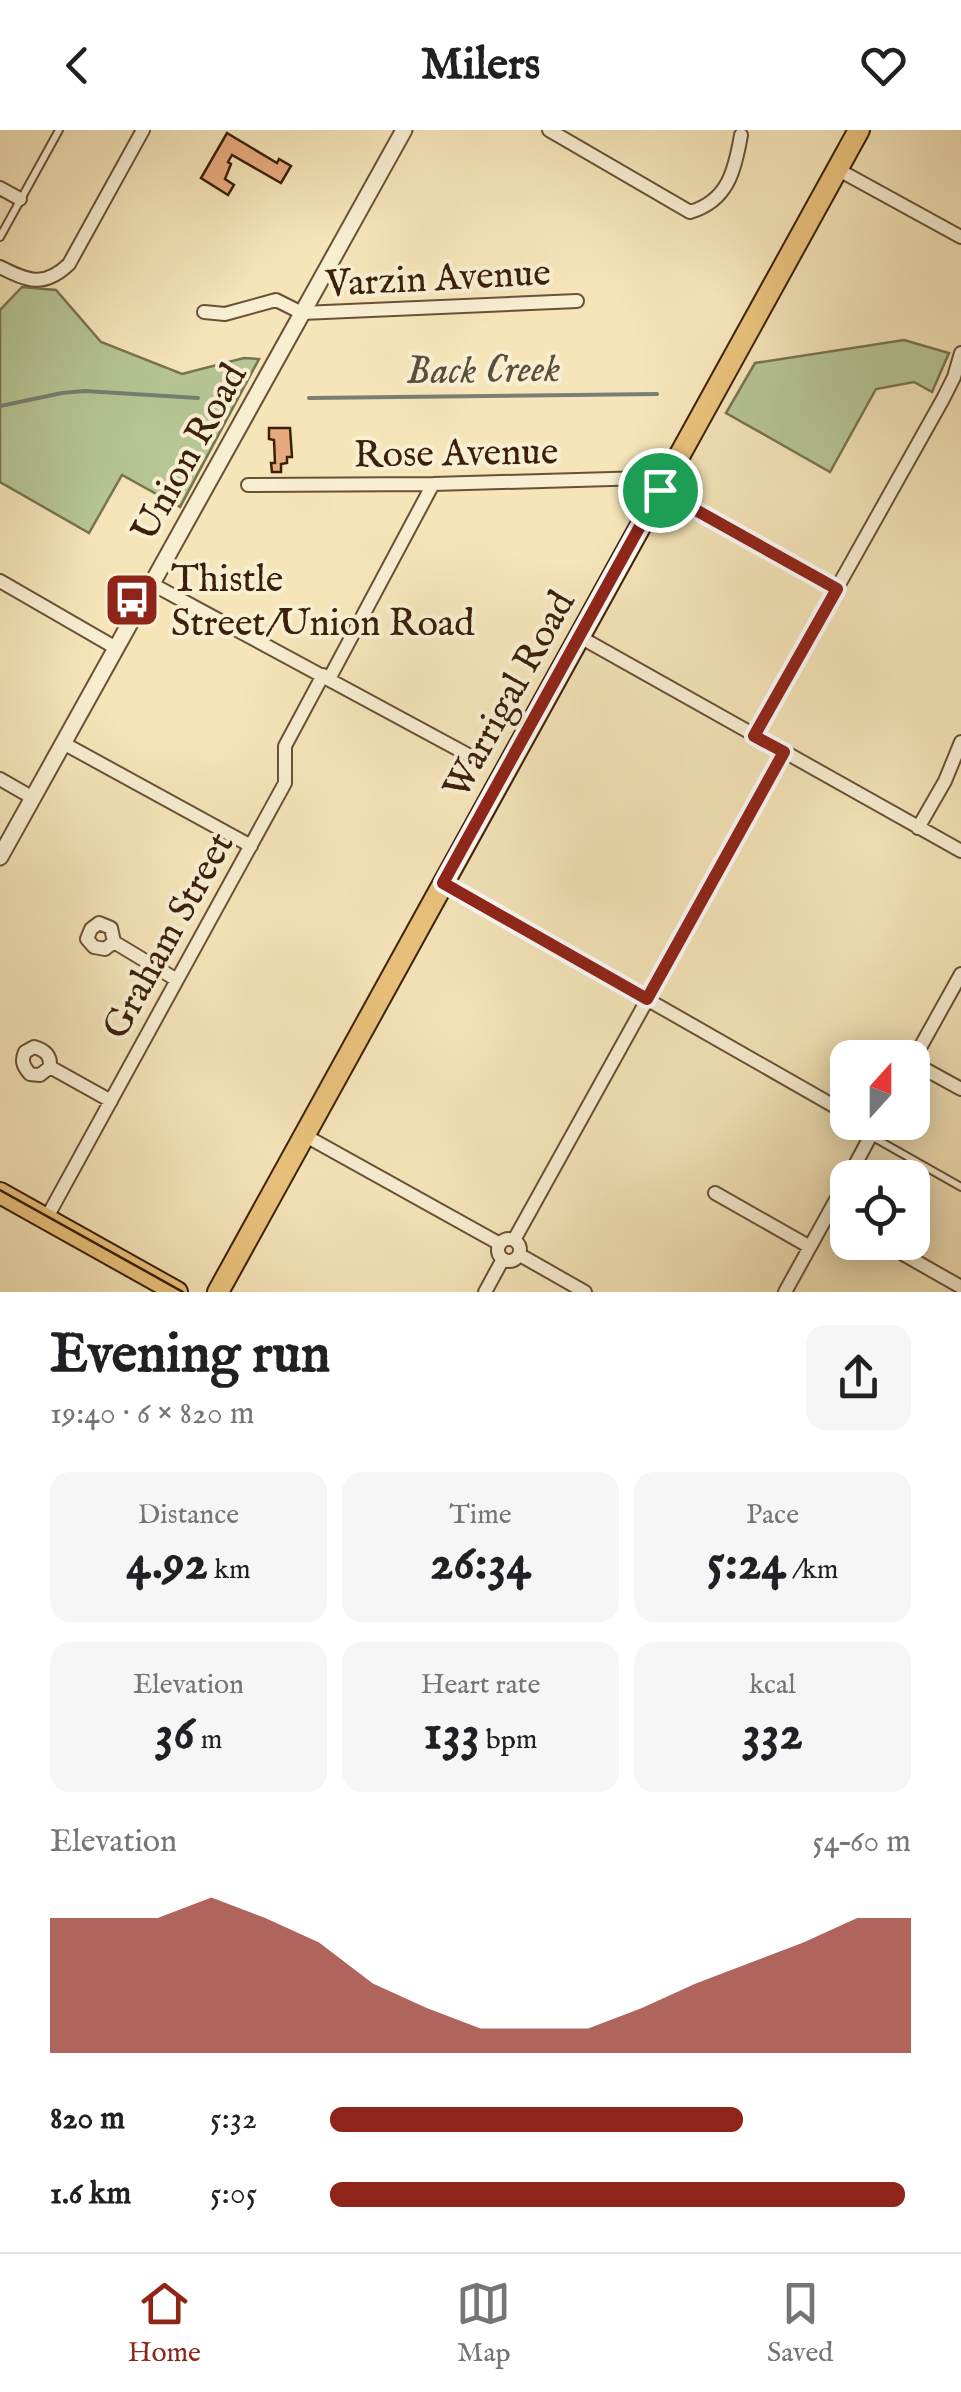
<!DOCTYPE html>
<html lang="en">
<head>
<meta charset="utf-8">
<style>
  :root { --surface:#fff; --page:#f6f6f6; --text:#202124; --muted:#757577; --line:#e0e0e0; --accent:#8f2418 }
  body { margin:0; font-family:"IM FELL English",serif; background:var(--page); color:var(--text); height:100vh; display:flex; flex-direction:column; font-size:38px; white-space:nowrap }
  * { box-sizing:border-box; margin:0 }
  p { font-size:32px; color:var(--muted) }
  .icon { flex:none; width:55px; height:55px; fill:none; stroke:currentColor; stroke-width:2; stroke-linecap:round; stroke-linejoin:round }
  .map { position:relative; height:1162px; overflow:hidden }
  .side { display:flex; flex-direction:column; background:var(--surface); flex:1 }
  .side>* { flex:none }
  .needle { width:65px; rotate:21deg }
  .controls { position:absolute; left:830px; top:910px; display:grid; gap:20px }
  .controls a { display:grid; place-items:center; width:100px; height:100px; border-radius:20px; background:var(--surface); box-shadow:0 5px 25px #0003; font-size:50px }
  .pin { position:absolute; display:grid; place-items:center; width:85px; height:85px; color:#fff; margin:-42px; border:5px solid #fff; border-radius:50%; box-shadow:0 2px 10px #0007 }
  .round { display:grid; place-items:center; flex:none; width:105px; height:105px; border-radius:20px; background:var(--page) }
  .summary { display:flex; align-items:center; justify-content:space-between; height:170px; padding:0 50px }
  h1 { font-size:55px; font-weight:700; line-height:75px }
  .figures { display:grid; grid-template-columns:repeat(3,1fr); gap:15px; height:170px; padding:10px 50px }
  .figures div { display:grid; align-content:center; border-radius:20px; background:var(--page); text-align:center }
  .figures b { font-size:50px; font-weight:700 }
  .figures small { font-size:28px; font-weight:400 }
  .figures p { font-size:28px }
  .chart { height:280px; padding:20px 50px }
  .chart p { display:flex; justify-content:space-between }
  .chart svg { width:100%; height:180px; margin-top:10px; fill:var(--accent); opacity:.7 }
  ul { padding:0 50px; list-style:none; font-size:32px }
  li { display:grid; grid-template-columns:160px 120px 1fr; align-items:center; height:75px }
  li i { height:25px; border-radius:12px; background:var(--accent) }
  header { display:flex; justify-content:space-between; align-items:center; height:130px; padding:0 50px; background:var(--surface); font-size:45px; font-weight:700 }
  .tab-bar { display:flex; justify-content:space-around; align-items:center; height:140px; border-top:2px solid var(--line); background:var(--surface); font-size:28px; color:var(--muted) }
  .tab-bar a { display:grid; justify-items:center; gap:5px }
  .tab-bar .selected { color:var(--accent) }
  .map>svg:first-child { display:block }
</style>
</head>
<body>
<header><svg class="icon" aria-label="back" viewBox="0 0 24 24"><path d="M15 5l-7 7 7 7"/></svg>Milers<svg class="icon" aria-label="heart" viewBox="0 0 24 24"><path d="M12 20l-8-8c-3-5 5-10 8-4 3-6 11-1 8 4z"/></svg></header>
<div class="map">
<svg width="961" height="1162" viewBox="0 0 961 1162">
  <rect width="100%" height="100%" fill="#f5e5b9"/>
  <filter id="stains"><feTurbulence type="fractalNoise" baseFrequency=".002" numOctaves="4"/><feColorMatrix values="0 0 0 0 .2 0 0 0 0 .09 0 0 0 0 .02 0 0 0 .5 -.17"/></filter>
  <radialGradient id="worn" r=".72"><stop offset=".6" stop-color="#630" stop-opacity="0"/><stop offset="1" stop-color="#630" stop-opacity=".3"/></radialGradient>
  <path fill="#b6c694" stroke="#787350" stroke-width="2.5" d="M22,157l34,3 45,52 81,32 62,-16 15,1 -79,148 -58,-32 -33,58 -89,-51v-172z
    M904,210l45,13 -17,39 -18,-10 -38,7 -46,83 -104,-59 29,-50z"/>
  <g fill="none" stroke-linecap="round" stroke-linejoin="round">
    <path stroke="#777e73" stroke-width="4" d="M309,268l348,-4
      M0,276l62,-13 23,-2 113,7"/>
  </g>
  <path fill="#e8ab7f" stroke="#3b200b" stroke-width="2.5" d="M227,3l50,30 2,-4 12,7 -10,17 -49,-28 -4,7 3,2 -6,15 9,6 -6,10 -27,-17z
    M269,298h21l2,29h-5v6l-6,1v8h-9l-1,-9h4l-1,-23 -5,-1z"/>
  <g fill="none" stroke-linecap="round" stroke-linejoin="round">
    <g stroke="#6a5136" stroke-width="10">
      <path id="service" d="M0,107l59,-107
        M871,1006l90,51"/>
    </g>
    <g stroke="#6a5136" stroke-width="16">
      <path id="minor" d="M549,0l141,82c38,-11 45,-42 51,-77
        M837,39l124,68
        M0,58l20,11
        M0,137c28,14 44,21 69,-3l74,-134
        M204,182l21,2 51,-14 26,13 275,-12
        M248,355l185,-1 213,-6 16,8
        M660,361l177,98
        M0,451l116,67
        M152,454l322,174
        M580,507l381,214
        M329,549l104,-195
        M754,606l189,-337 11,-22 7,-24
        M63,613l188,103
        M0,649l33,19
        M918,698l27,-47 16,-39
        M443,753l405,231
        M114,812l-9,7 -11,-2 -7,-8 4,-10 8,-6 12,5 3,14 63,38
        M912,932l49,-88
        M912,932l49,27
        M50,937l-10,8 -10,-1c-7,-8 -9,-13 -5,-22l9,-5c11,3 17,8 16,20l61,34
        M304,1005l196,109
        M848,1048l30,-56
        M715,1063l95,54
        M829,1082l19,11
        M46,1089l239,-436v-37l38,-71
        M498 1120a11 11 0 1 1 22 0a11 11 0 1 1-22 0Z
        M514,1110l270,-487
        M882,1112l79,45
        M520,1125l65,37
        M485,1162l18,-33
        M785,1162l63,-114"/>
    </g>
    <g stroke="#6a5136" stroke-width="19">
      <path id="tertiary" d="M0,727l404,-727"/>
    </g>
    <g stroke="#3b200b" stroke-width="24">
      <path id="primary" d="M0,1063l177,99
        M218,1162l641,-1162"/>
    </g>
    <use href="#service" stroke="#f8eed2" stroke-width="6"/>
    <use href="#minor" stroke="#f8eed2" stroke-width="12"/>
    <use href="#tertiary" stroke="#f8eed2" stroke-width="15"/>
    <use href="#primary" stroke="#eac27c" stroke-width="20"/>
    <path stroke="#3b200b" stroke-width="2.5" d="M0,1060l183,102"/>
  </g>
  <g fill="none" stroke-linecap="round" stroke-linejoin="round">
    <g stroke="#fff" stroke-width="20">
      <path id="route" d="M660,360l177,99 -83,147 30,16 -137,247 -204,-116z"/>
    </g>
    <use href="#route" stroke="#8f2418" stroke-width="12"/>
  </g>
  <defs>
    <g id="bus-square" transform="scale(2.875)"><rect x="-9" y="-9" width="18" height="18" rx="4" fill="#8f2418" stroke="#f8eed2"/><path d="M-5-6H5V4H4V6H2V4H-2V6H-4V4H-5ZM-3.5-4V0h7V-4ZM-3.5 1.2v1.5H-2V1.2ZM2 1.2v1.5H3.5V1.2Z" fill="#fff"/></g>
  </defs>
  <g fill-rule="evenodd">
    <use href="#bus-square" x="132" y="470"/>
  </g>
  <g text-anchor="middle" stroke-width="8" stroke-linejoin="round" paint-order="stroke">
    <g font-size="38" fill="#3b200b" stroke="#f8eed2">
      <text transform="translate(438 147) rotate(-3)" y="13">Varzin Avenue</text>
      <text transform="translate(188 322) rotate(-61)" y="13">Union Road</text>
      <text transform="translate(456 322) rotate(-1)" y="13">Rose Avenue</text>
      <text transform="translate(508 564) rotate(-61)" y="13">Warrigal Road</text>
      <text transform="translate(167 805) rotate(-61)" y="13">Graham Street</text>
    </g>
    <g font-size="38" fill="#3b200b" stroke="#f8eed2" text-anchor="start">
      <text x="171" y="461">Thistle<tspan x="171" dy="44">Street/Union Road</tspan></text>
    </g>
    <g font-size="40" font-style="italic" fill="#594f3f" stroke="#f8eed2">
      <text transform="translate(483 238) rotate(-1)" y="14">Back Creek</text>
    </g>
  </g>
  <rect width="100%" height="100%" filter="url(#stains)"/>
  <rect width="100%" height="100%" fill="url(#worn)"/>
</svg>
<div class="controls">
<a><svg class="needle" viewBox="-14 -14 28 28"><path d="M0-13l5 13h-10z" fill="#e53935"/><path d="M0 13l5-13h-10z" fill="#757577"/></svg></a>
<a><svg class="icon" aria-label="locate" viewBox="0 0 24 24"><circle cx="12" cy="12" r="6"/><path d="M12 2v4M12 18v4M2 12h4M18 12h4"/></svg></a>
</div>
<div class="pin" style="left:660px;top:360px;background:#1e9e55"><svg class="icon" aria-label="arrive" viewBox="0 0 24 24"><path d="M6 21V4h12l-3 4 3 4H6"/></svg></div>
</div>
<section class="side">
<div class="summary"><div><h1>Evening run</h1><p>19:40 · 6 × 820 m</p></div><a class="round"><svg class="icon" aria-label="share" viewBox="0 0 24 24"><path d="M12 15V3M7 8l5-5 5 5M5 13v7h14v-7"/></svg></a></div>
<div class="figures">
<div><p>Distance</p><b>4.92<small> km</small></b></div>
<div><p>Time</p><b>26:34</b></div>
<div><p>Pace</p><b>5:24<small> /km</small></b></div>
</div>
<div class="figures">
<div><p>Elevation</p><b>36<small> m</small></b></div>
<div><p>Heart rate</p><b>133<small> bpm</small></b></div>
<div><p>kcal</p><b>332</b></div>
</div>
<div class="chart"><p><span>Elevation</span>54–60 m</p>
<svg viewBox="0 0 160 44" preserveAspectRatio="none"><path d="M0 44V11L10 11L20 11L30 6L40 11L50 17L60 27L70 33L80 38L90 38L100 38L110 33L120 27L130 22L140 17L150 11L160 11V44z"/></svg>
</div>
<ul>
<li><b>820 m</b>5:32<i style="width:71%"></i></li>
<li><b>1.6 km</b>5:05<i style="width:99%"></i></li>
</ul>
</section>
<nav class="tab-bar">
<a class="selected"><svg class="icon" aria-label="home" viewBox="0 0 24 24"><path d="M3 11l9-7 9 7M6 9v11h12V9"/></svg>Home</a>
<a><svg class="icon" aria-label="map" viewBox="0 0 24 24"><path d="M3 6l6-2 6 2 6-2v14l-6 2-6-2-6 2zM9 4v14M15 6v14"/></svg>Map</a>
<a><svg class="icon" aria-label="saved" viewBox="0 0 24 24"><path d="M7 4h10v16l-5-4-5 4z"/></svg>Saved</a>
</nav>
</body>
</html>
